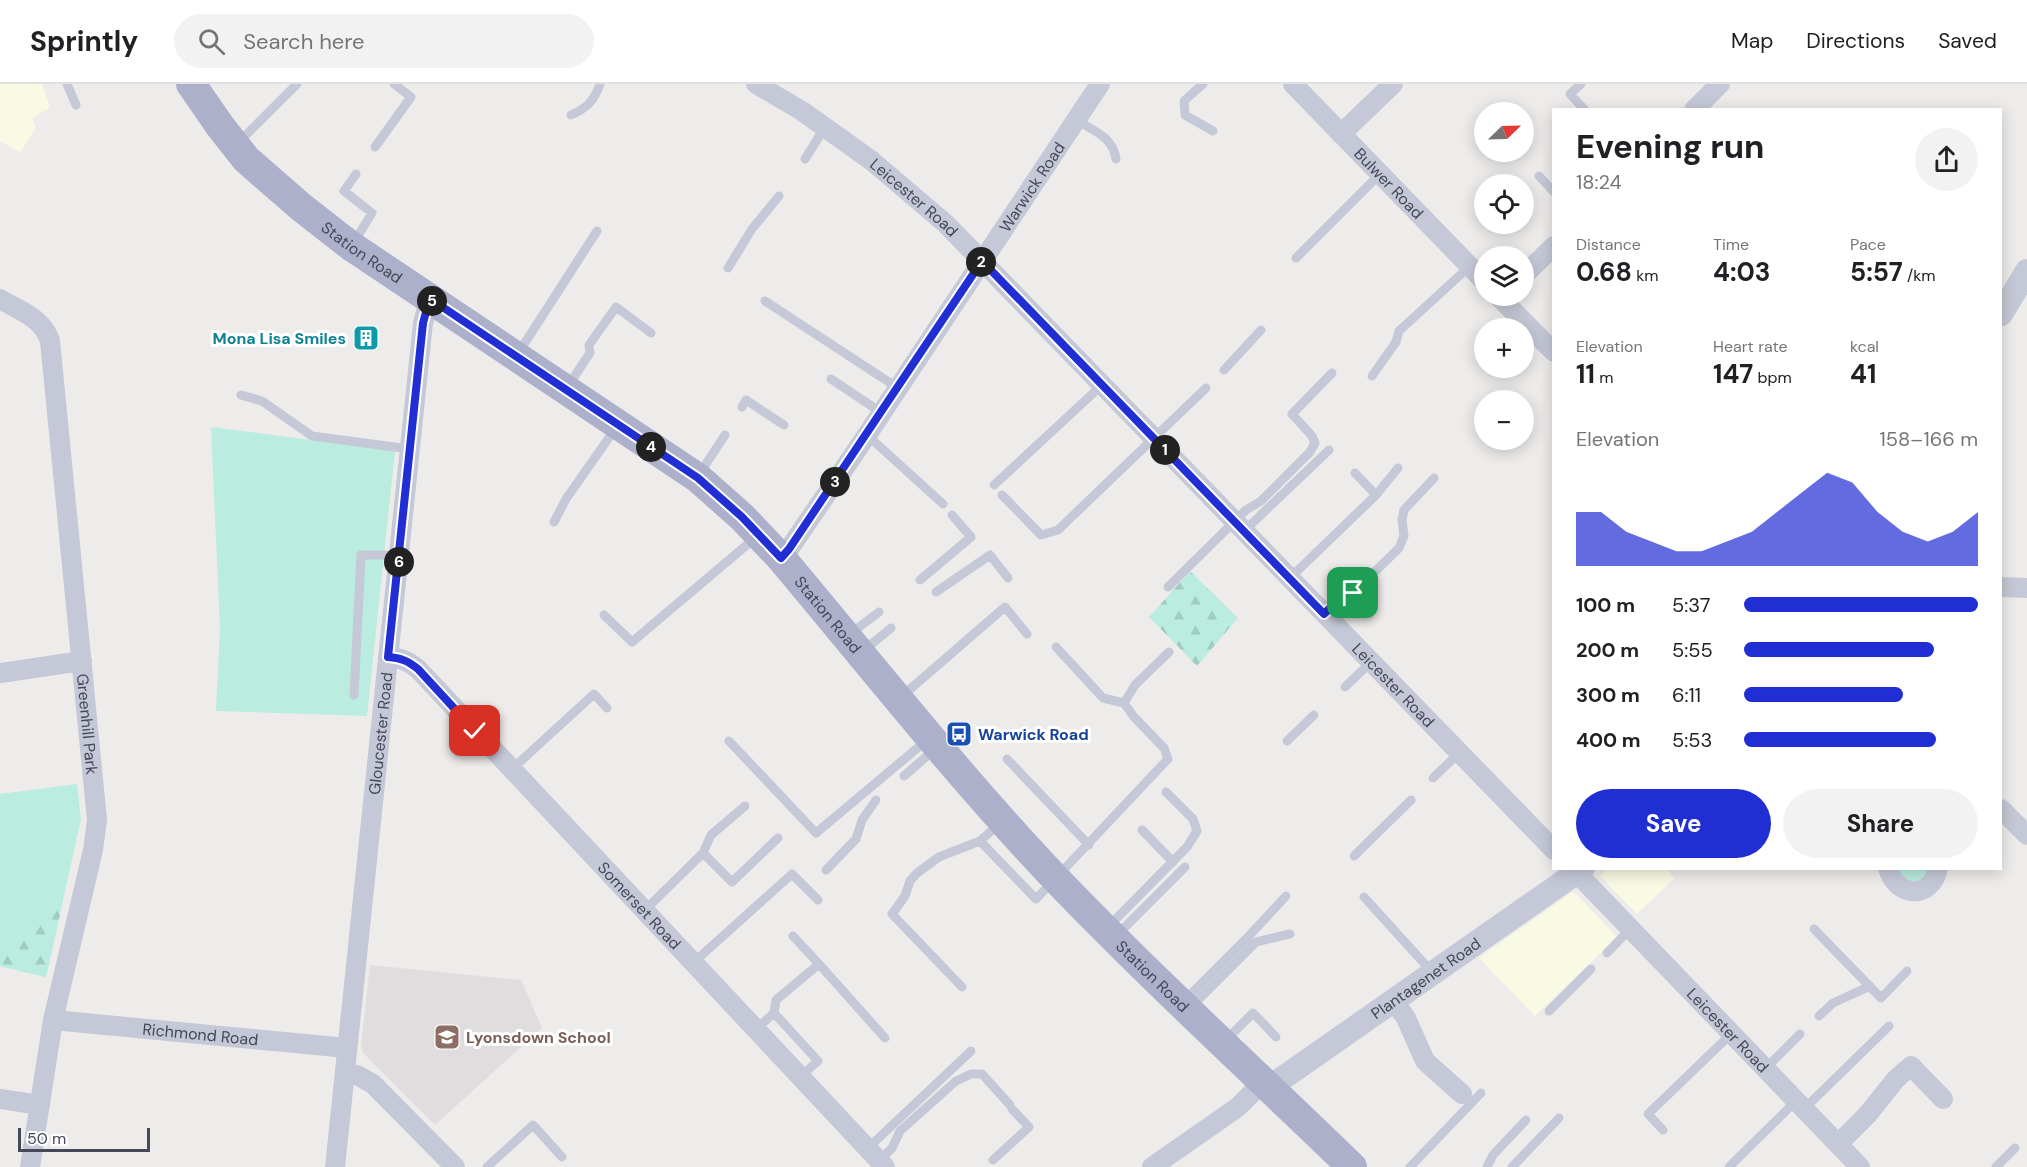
<!DOCTYPE html>
<html lang="en">
<head>
<meta charset="utf-8">
<style>
  :root { --surface:#fff; --page:#f2f2f2; --text:#202124; --muted:#757577; --line:#e0e0e0; --accent:#202ed4 }
  body { margin:0; font-family:"DM Sans",sans-serif; background:var(--page); color:var(--text); height:100vh; display:flex; flex-direction:column; font-size:22px; white-space:nowrap }
  * { box-sizing:border-box; margin:0 }
  p { font-size:20px; color:var(--muted) }
  .icon { flex:none; width:33px; height:33px; fill:none; stroke:currentColor; stroke-width:2; stroke-linecap:round; stroke-linejoin:round }
  .map { position:relative; flex:1; overflow:hidden }
  .sheet { position:absolute; left:1552px; top:24px; width:450px; height:762px; display:flex; flex-direction:column; background:var(--surface); border-radius:0px; box-shadow:0 3px 15px #0003 }
  .sheet>* { flex:none }
  .needle { width:39px; rotate:67deg }
  .controls { position:absolute; left:1474px; top:18px; display:grid; gap:12px }
  .controls a { display:grid; place-items:center; width:60px; height:60px; border-radius:50%; background:var(--surface); box-shadow:0 3px 15px #0003; font-size:30px }
  .scale { position:absolute; left:18px; bottom:15px; width:132px; box-sizing:border-box; padding-left:6px; border:3px solid #454858; border-top:0; font-size:16px; line-height:21px; white-space:nowrap; color:#454858; -webkit-text-stroke:4px #fff; paint-order:stroke }
  .pin { position:absolute; display:grid; place-items:center; width:51px; height:51px; color:#fff; margin:-26px; border-radius:12px; box-shadow:0 3px 9px #0006 }
  .km { position:absolute; width:30px; height:30px; margin:-15px; border-radius:50%; background:#222; color:#fff; font-size:16px; line-height:30px; text-align:center }
  .round { display:grid; place-items:center; flex:none; width:63px; height:63px; border-radius:32px; background:var(--page) }
  .headline { display:flex; align-items:center; justify-content:space-between; height:102px; padding:0 24px }
  h1 { font-size:33px; font-weight:700; line-height:45px }
  .metrics { display:grid; grid-template-columns:repeat(3,1fr); gap:9px; height:102px; padding:6px 24px }
  .metrics div { display:grid; align-content:center }
  .metrics b { font-size:26px; font-weight:700 }
  .metrics small { font-size:16px; font-weight:400 }
  .metrics p { font-size:16px }
  .chart { height:168px; padding:12px 24px }
  .chart p { display:flex; justify-content:space-between }
  .chart svg { width:100%; height:108px; margin-top:6px; fill:var(--accent); opacity:.7 }
  .button { display:flex; gap:12px; margin-top:auto; padding:12px 24px }
  .button a { flex:1; height:69px; border-radius:36px; background:var(--accent); color:#fff; font-size:24px; font-weight:700; line-height:69px; text-align:center }
  .button a+a { background:var(--page); color:var(--text) }
  ul { padding:0 24px; list-style:none; font-size:20px }
  li { display:grid; grid-template-columns:96px 72px 1fr; align-items:center; height:45px }
  li i { height:15px; border-radius:8px; background:var(--accent) }
  header { display:flex; align-items:center; gap:36px; box-sizing:border-box; height:84px; padding:0 30px; background:var(--surface); border-bottom:2px solid var(--line) }
  header strong { font-size:28px }
  nav { display:flex; gap:33px; margin-inline-start:auto; font-size:21px }
  .search { width:420px; height:54px; background:var(--page); display:flex; align-items:center; gap:15px; box-sizing:border-box; padding:0 21px; border-radius:33px; color:var(--muted); font-size:22px }
  .map>svg:first-child { display:block }
</style>
</head>
<body>
<header>
<strong>Sprintly</strong>
<div class="search"><svg class="icon" aria-label="search" viewBox="0 0 24 24"><circle cx="10" cy="10" r="6"/><path d="M15 15l6 6"/></svg>Search here</div>
<nav><a>Map</a><a>Directions</a><a>Saved</a></nav>
</header>
<div class="map">
<svg width="2027" height="1083" viewBox="0 0 2027 1083">
  <defs>
    <pattern id="forest-firs" width="22" height="20" patternUnits="userSpaceOnUse" patternTransform="scale(1.5)"><rect width="22" height="20" fill="#baecdf"/><path d="M5 1l3.5 6h-7zM16 11l3.5 6h-7z" fill="#a1ccc1"/></pattern>
  </defs>
  <rect width="100%" height="100%" fill="#eeeceb"/>
  <path fill="#f9fae3" d="M0,0h42l8,23 -18,12 4,9 -16,24 -20,-11z
    M1667,784l7,11 -37,35 -36,-37 5,-8z
    M1571,809l5,1 41,43 -82,79 -56,-58z"/>
  <path fill="#dfdddd" d="M370,881l151,15 21,48 -107,97 -72,-72 -2,-7z"/>
  <path fill="#baecdf" d="M211,343l184,24 -28,265 -151,-5 4,-83z
    M77,700l4,35 -35,158 -46,-11v-172z
    M1897,785h32c-5,11 -11,14 -23,13z"/>
  <path fill="url(#forest-firs)" d="M1190,487l48,47 -41,48 -48,-49z
    M55,816l8,1 -17,76 -46,-11v-27c40,-3 31,-24 55,-39z"/>
  <g fill="none" stroke-linecap="round" stroke-linejoin="round">
    <path stroke="#c5c8d6" stroke-width="9" d="M67,0l9,21
      M1203,0l-19,17 1,14 28,16
      M1581,0l-11,10 15,16
      M571,31c16,-7 23,-14 29,-31
      M1076,36c18,11 37,17 40,39
      M239,58l58,-58
      M375,63l36,-50 -17,-13
      M805,75l20,-32
      M1539,92l15,16
      M354,158l18,-29 -28,-22 12,-17
      M1296,174l84,-84
      M728,184l24,-39 27,-33
      M765,217l133,87
      M519,268l78,-121
      M1224,286l37,-40
      M1372,292l24,-34 3,-11 71,-65
      M831,295l51,34
      M568,302l22,-33 -1,-8 27,-38 35,26
      M241,311l21,6 50,35 98,13
      M742,323l4,-7 38,25
      M867,351l76,69
      M700,389l25,-38
      M1355,389l21,22
      M994,401l108,-100
      M1002,411l39,40 17,-5 148,-142
      M554,438l12,-23 49,-70
      M1244,447l85,-81
      M1290,494l86,-83 22,-27
      M920,496l51,-43 -19,-22
      M1168,503l78,-77 15,-9 49,-49 5,-9 -3,-7 -20,-22 40,-41
      M936,508l54,-37 18,23
      M1324,530l11,-11 18,-10 46,-45 5,-12 -2,-16 2,-10 30,-32
      M604,531l28,27 123,-104
      M850,550l29,-22
      M1056,563l47,51 21,5
      M863,567l28,-23
      M1345,603l26,-25
      M354,611l7,-140h39
      M901,613l104,-90 22,27
      M729,657l87,92 111,-93
      M1287,657l27,-26
      M1007,675l82,86
      M511,686l83,-76 13,14
      M904,692l31,-27
      M1433,694l26,-25
      M1142,746l31,32
      M980,757l56,58 132,-140 -4,-11 -30,-31 -10,-14 11,-18 34,-33
      M703,769l29,29 46,-44
      M1354,772l57,-56
      M826,786l30,-31 6,-19 14,-20
      M1364,813l68,75
      M644,827l59,-58 8,-18 34,-29
      M1108,843l79,-80 10,-16 -4,-12 -27,-27
      M1814,845l67,69 26,-27
      M1117,851l68,-68
      M1607,869l23,-24
      M693,879l99,-89 26,26
      M819,880l66,74
      M962,903l-70,-73 13,-18 5,-15 7,-8 22,-16 41,-16 19,-17
      M1183,918l65,-65 38,-41
      M1191,923l65,-65 34,-8
      M1549,927l42,-42
      M774,929l44,48 -18,16
      M1819,932l14,-13 37,-17
      M755,946l19,-17 2,-13 43,-36 -26,-28
      M1225,957l28,-28 23,24
      M1765,985l35,-35
      M1804,1025l85,-83
      M1663,1046l-15,-16 83,-80
      M867,1065l104,-98
      M993,1076l36,-33 -17,-18
      M879,1077l13,-13 8,-17 56,-50 15,-7h11l28,31
      M487,1083l46,-42 29,32
      M1410,1083l71,-74
      M1487,1083l6,-12 33,-35
      M1512,1083l47,-49
      M1729,1083l67,-66
      M1996,1083l19,-19"/>
    <g stroke="#c5c8d6" stroke-width="20">
      <path id="s1" d="M756,0l46,27 70,50 74,63 608,626"/>
      <path id="s2" d="M1293,0l192,198"/>
      <path d="M1694,26l26,-26"/>
      <path d="M1341,50l52,-50"/>
      <path d="M1524,191l30,-29"/>
      <path d="M1498,212l56,56"/>
      <path id="s3" d="M0,215c20,12 43,19 50,42l47,479 -4,30 -40,170 -23,147"/>
      <path id="s4" d="M781,474l8,-9 78,-114 233,-351"/>
      <path d="M2001,503l26,1"/>
      <path id="s5" d="M388,573c13,1 20,4 30,12l467,498"/>
      <path d="M0,589l82,-12"/>
      <path d="M2001,725l26,26"/>
      <path id="s6" d="M1572,784l288,299"/>
      <path d="M1888,784c8,30 44,32 50,0"/>
      <path d="M1393,916l13,18 19,43 37,33"/>
      <path id="s7" d="M53,936l294,28"/>
      <path d="M345,989l12,2 16,9 82,83"/>
      <path d="M0,1015l40,6"/>
      <path d="M1838,1060l30,-30 28,-35 15,-13 32,33"/>
      <path id="s8" d="M335,1083l88,-844 3,-11 6,-12"/>
      <path d="M1152,1083l86,-60 15,-15 12,-9"/>
    </g>
    <g stroke="#c5c8d6" stroke-width="24">
      <path d="M2001,230l26,-43"/>
      <path id="s9" d="M1270,1003l313,-219"/>
    </g>
    <path stroke="#acb0ca" stroke-width="30" id="s10" d="M191,0l29,42 26,33 55,48 50,39 347,232 44,39 39,41c90,107 178,219 275,321 95,99 197,192 296,288"/>
  </g>
  <g fill="none" stroke-linecap="round" stroke-linejoin="round">
    <g stroke="#fff" stroke-width="12">
      <path id="route" d="M475,647l-57,-62c-10,-8 -17,-11 -30,-12l35,-334 3,-11 6,-12 266,178 44,39 39,41 8,-9 193,-288 342,353 11,-11 18,-10"/>
    </g>
    <use href="#route" stroke="#202ed4" stroke-width="8"/>
  </g>
  <defs>
    <g id="building-square" transform="scale(1.35)"><rect x="-9" y="-9" width="18" height="18" rx="4" fill="#0f9aa8" stroke="#fff"/><path d="M-4-6H4V6H1V3H-1V6H-4ZM-2.5-4.3h1.7v1.8h-1.7ZM.8-4.3h1.7v1.8H.8ZM-2.5-1h1.7V.8h-1.7ZM.8-1h1.7V.8H.8Z" fill="#fff"/></g>
    <g id="bus-square" transform="scale(1.35)"><rect x="-9" y="-9" width="18" height="18" rx="4" fill="#1a4fb4" stroke="#fff"/><path d="M-5-6H5V4H4V6H2V4H-2V6H-4V4H-5ZM-3.5-4V0h7V-4ZM-3.5 1.2v1.5H-2V1.2ZM2 1.2v1.5H3.5V1.2Z" fill="#fff"/></g>
    <g id="school-square" transform="scale(1.35)"><rect x="-9" y="-9" width="18" height="18" rx="4" fill="#8d6e63" stroke="#fff"/><path d="M0-5L7-2L0 1L-7-2ZM-4 1L0 2.5L4 1V4Q0 6-4 4Z" fill="#fff"/></g>
  </defs>
  <g fill-rule="evenodd">
    <use href="#building-square" x="366" y="254"/>
    <use href="#bus-square" x="959" y="650"/>
    <use href="#school-square" x="447" y="953"/>
  </g>
  <g text-anchor="middle" stroke-width="6" stroke-linejoin="round" paint-order="stroke">
    <g font-size="16" fill="#454858" stroke="#fff">
      <text dy="6" stroke="none"><textPath href="#s2" startOffset="138">Bulwer Road</textPath></text>
      <text dy="6" stroke="none"><textPath href="#s4" startOffset="448">Warwick Road</textPath></text>
      <text dy="6" stroke="none"><textPath href="#s1" startOffset="195">Leicester Road</textPath></text>
      <text dy="6" stroke="none"><textPath href="#s10" startOffset="242">Station Road</textPath></text>
      <text dy="6" stroke="none"><textPath href="#s10" startOffset="836">Station Road</textPath></text>
      <text dy="6" stroke="none"><textPath href="#s1" startOffset="879">Leicester Road</textPath></text>
      <text dy="6" stroke="none"><textPath href="#s3" startOffset="452">Greenhill Park</textPath></text>
      <text dy="6" stroke="none"><textPath href="#s8" startOffset="436">Gloucester Road</textPath></text>
      <text dy="6" stroke="none"><textPath href="#s5" startOffset="357">Somerset Road</textPath></text>
      <text dy="6" stroke="none"><textPath href="#s10" startOffset="1322">Station Road</textPath></text>
      <text dy="6" stroke="none"><textPath href="#s9" startOffset="190">Plantagenet Road</textPath></text>
      <text dy="6" stroke="none"><textPath href="#s6" startOffset="225">Leicester Road</textPath></text>
      <text dy="6" stroke="none"><textPath href="#s7" startOffset="148">Richmond Road</textPath></text>
    </g>
    <g font-size="16" font-weight="bold" fill="#0d838f" stroke="#fff" text-anchor="end">
      <text x="346" y="260">Mona Lisa Smiles</text>
    </g>
    <g font-size="16" font-weight="bold" fill="#164399" stroke="#fff" text-anchor="start">
      <text x="978" y="656">Warwick Road</text>
    </g>
    <g font-size="16" font-weight="bold" fill="#785e54" stroke="#fff" text-anchor="start">
      <text x="466" y="959">Lyonsdown School</text>
    </g>
  </g>
</svg>
<div class="controls">
<a><svg class="needle" viewBox="-14 -14 28 28"><path d="M0-13l5 13h-10z" fill="#e53935"/><path d="M0 13l5-13h-10z" fill="#757577"/></svg></a>
<a><svg class="icon" aria-label="locate" viewBox="0 0 24 24"><circle cx="12" cy="12" r="6"/><path d="M12 2v4M12 18v4M2 12h4M18 12h4"/></svg></a>
<a><svg class="icon" aria-label="layers" viewBox="0 0 24 24"><path d="M12 4l9 5-9 5-9-5zM3 14l9 5 9-5"/></svg></a>
<a>+</a>
<a>−</a>
</div>
<div class="scale">50 m</div>
<div class="pin" style="left:1353px;top:509px;background:#1e9e55"><svg class="icon" aria-label="arrive" viewBox="0 0 24 24"><path d="M6 21V4h12l-3 4 3 4H6"/></svg></div>
<div class="pin" style="left:475px;top:647px;background:#d93025"><svg class="icon" aria-label="check" viewBox="0 0 24 24"><path d="M5 12l5 5 9-10"/></svg></div>
<b class="km" style="left:1165px;top:366px">1</b>
<b class="km" style="left:981px;top:178px">2</b>
<b class="km" style="left:835px;top:398px">3</b>
<b class="km" style="left:651px;top:363px">4</b>
<b class="km" style="left:432px;top:217px">5</b>
<b class="km" style="left:399px;top:478px">6</b>
<section class="sheet">
<div class="headline"><div><h1>Evening run</h1><p>18:24</p></div><a class="round"><svg class="icon" aria-label="share" viewBox="0 0 24 24"><path d="M12 15V3M7 8l5-5 5 5M5 13v7h14v-7"/></svg></a></div>
<div class="metrics">
<div><p>Distance</p><b>0.68<small> km</small></b></div>
<div><p>Time</p><b>4:03</b></div>
<div><p>Pace</p><b>5:57<small> /km</small></b></div>
</div>
<div class="metrics">
<div><p>Elevation</p><b>11<small> m</small></b></div>
<div><p>Heart rate</p><b>147<small> bpm</small></b></div>
<div><p>kcal</p><b>41</b></div>
</div>
<div class="chart"><p><span>Elevation</span>158–166 m</p>
<svg viewBox="0 0 160 44" preserveAspectRatio="none"><path d="M0 44V22L10 22L20 30L30 34L40 38L50 38L60 34L70 30L80 22L90 14L100 6L110 10L120 22L130 30L140 34L150 30L160 22V44z"/></svg>
</div>
<ul>
<li><b>100 m</b>5:37<i style="width:100%"></i></li>
<li><b>200 m</b>5:55<i style="width:81%"></i></li>
<li><b>300 m</b>6:11<i style="width:68%"></i></li>
<li><b>400 m</b>5:53<i style="width:82%"></i></li>
</ul>
<div class="button"><a>Save</a><a>Share</a></div>
</section>
</div>
</body>
</html>
